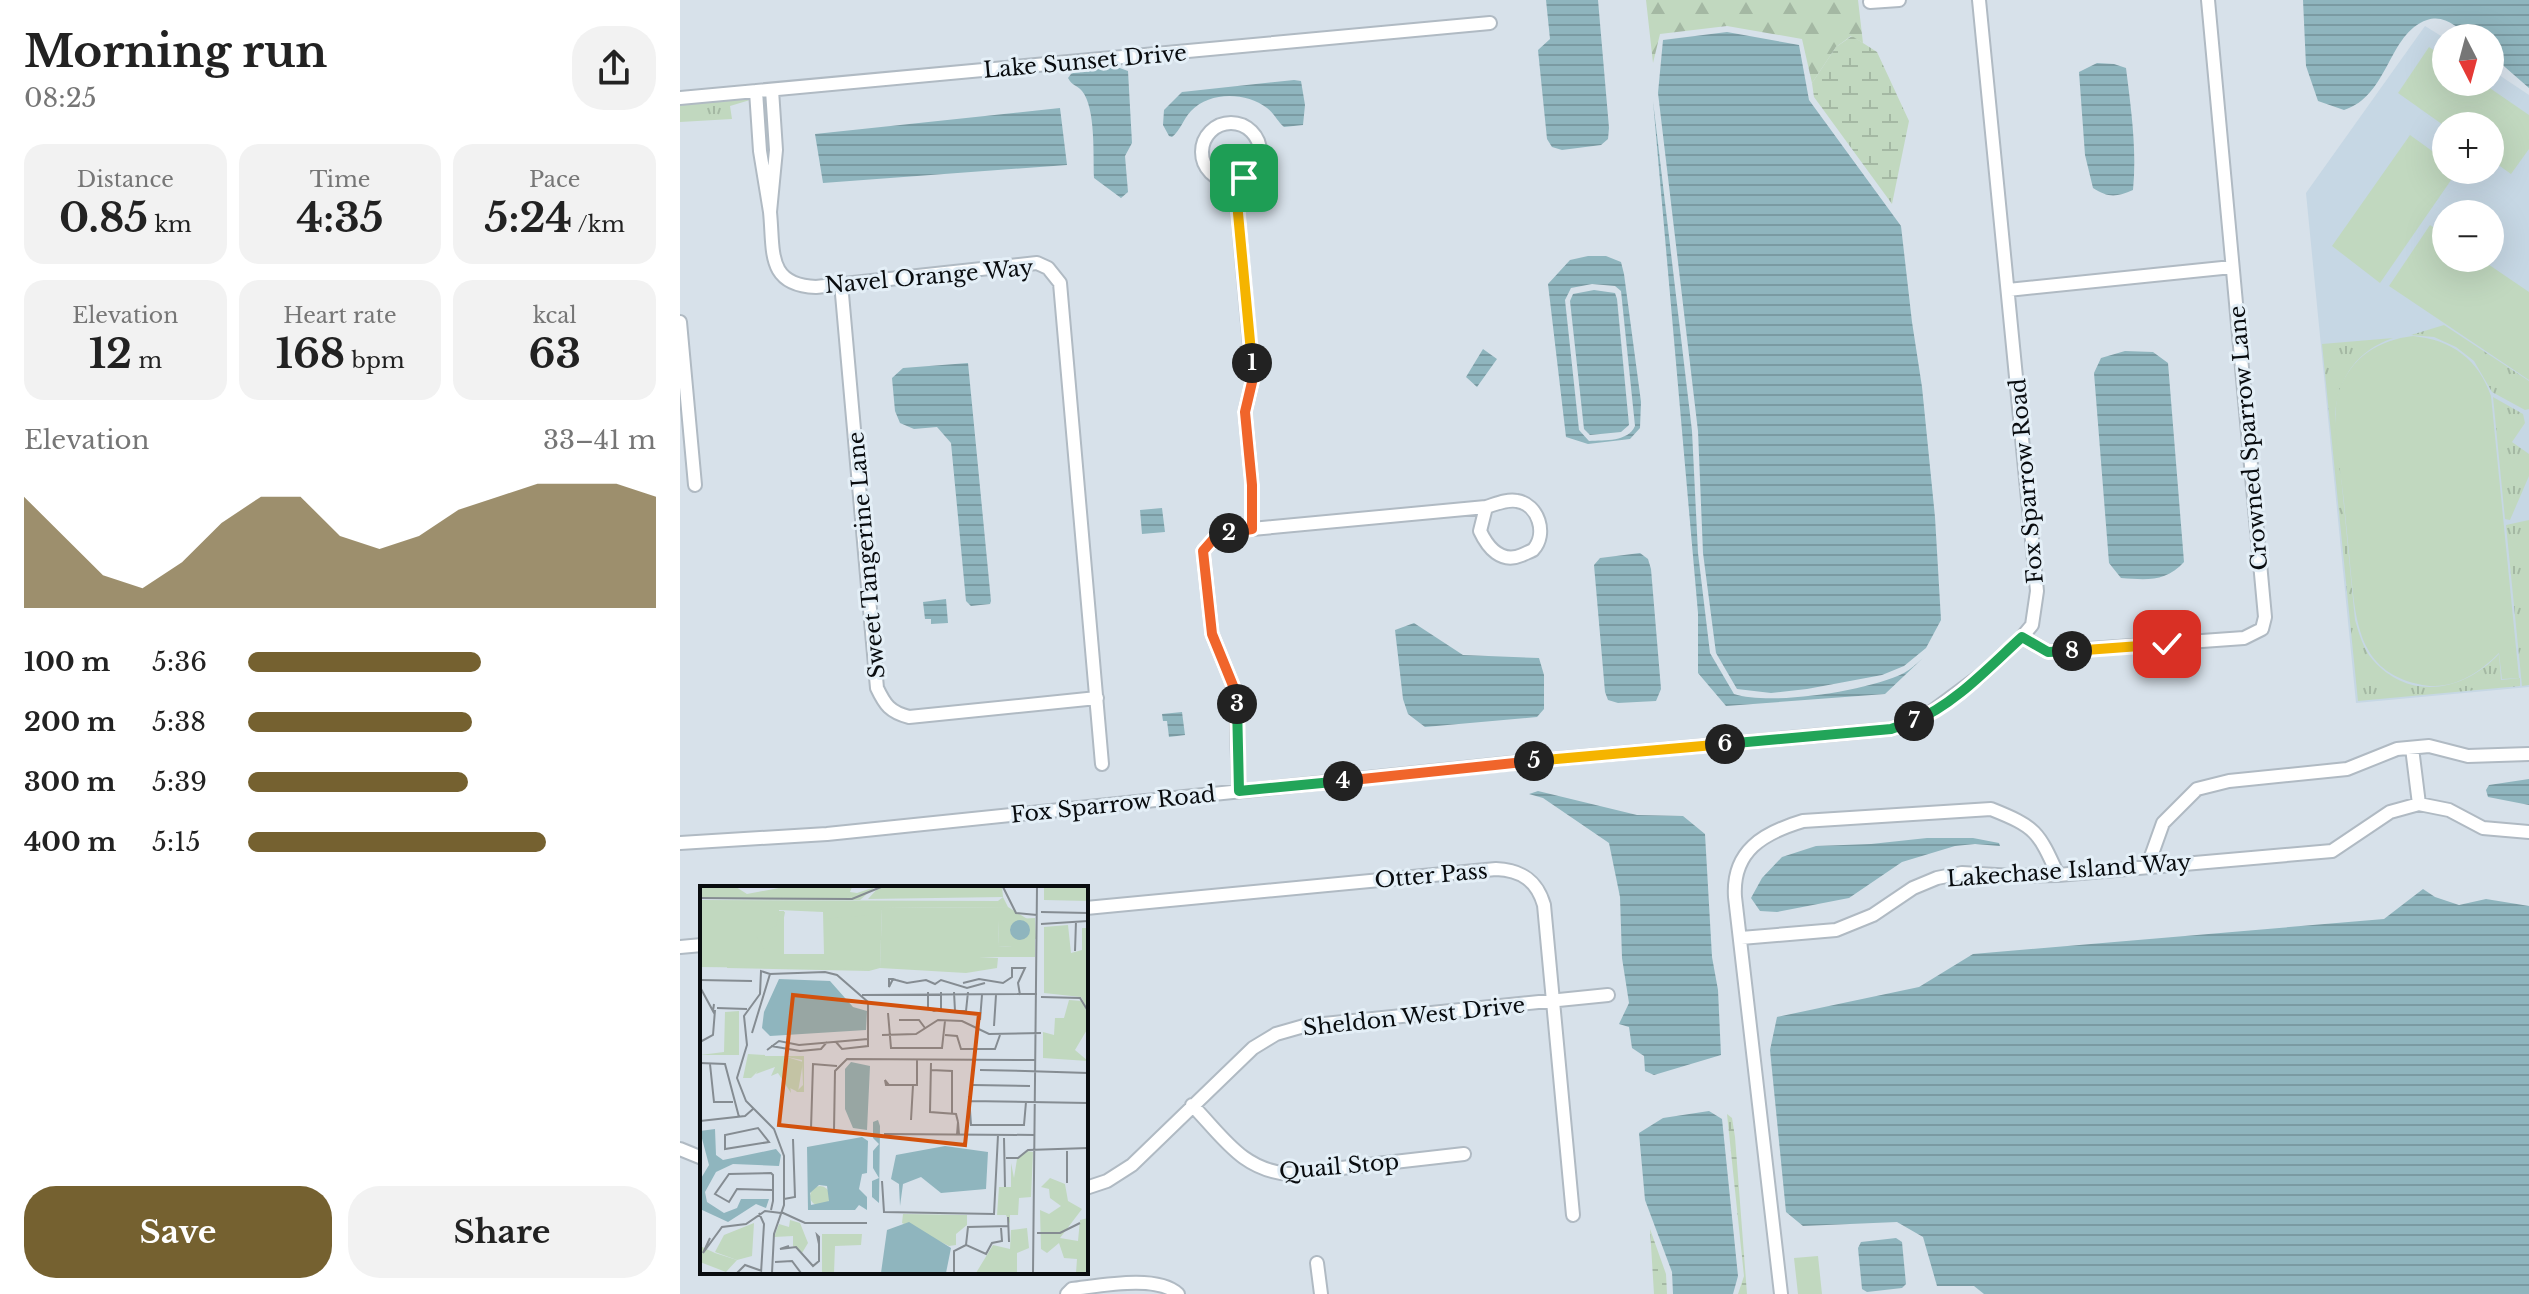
<!DOCTYPE html>
<html lang="en">
<head>
<meta charset="utf-8">
<style>
  :root { --surface:#fff; --page:#f2f2f2; --text:#222; --muted:#767676; --accent:#756130 }
  body { margin:0; font-family:"Libre Baskerville",serif; background:var(--page); color:var(--text); height:100vh; display:flex; flex-direction:column; font-size:30px; white-space:nowrap }
  * { box-sizing:border-box; margin:0 }
  p { font-size:26px; color:var(--muted) }
  .icon { flex:none; width:44px; height:44px; fill:none; stroke:currentColor; stroke-width:2; stroke-linecap:round; stroke-linejoin:round }
  .map { position:relative; flex:1; overflow:hidden }
  .details { display:flex; flex-direction:column; background:var(--surface); width:680px }
  .details>* { flex:none }
  .needle { width:52px; rotate:174deg }
  .tools { position:absolute; left:1752px; top:24px; display:grid; gap:16px }
  .tools a { display:grid; place-items:center; width:72px; height:72px; border-radius:50%; background:var(--surface); box-shadow:0 8px 32px #0002; font-size:40px }
  .pin { position:absolute; display:grid; place-items:center; width:68px; height:68px; color:#fff; margin:-34px; border-radius:16px; box-shadow:0 4px 12px #0006 }
  .km { position:absolute; width:40px; height:40px; margin:-20px; border-radius:50%; background:#222; color:#fff; font-size:22px; line-height:40px; text-align:center }
  .round { display:grid; place-items:center; flex:none; width:84px; height:84px; border-radius:32px; background:var(--page) }
  .overview { display:flex; align-items:center; justify-content:space-between; height:136px; padding:0 24px }
  h1 { font-size:44px; font-weight:700; line-height:60px }
  .metrics { display:grid; grid-template-columns:repeat(3,1fr); gap:12px; height:136px; padding:8px 24px }
  .metrics div { display:grid; align-content:center; border-radius:20px; background:var(--page); text-align:center }
  .metrics b { font-size:40px; font-weight:700 }
  .metrics small { font-size:22px; font-weight:400 }
  .metrics p { font-size:22px }
  .chart { height:224px; padding:16px 24px }
  .chart p { display:flex; justify-content:space-between }
  .chart svg { width:100%; height:144px; margin-top:8px; fill:var(--accent); opacity:.7 }
  .action { display:flex; gap:16px; margin-top:auto; padding:16px 24px }
  .action a { flex:1; height:92px; border-radius:32px; background:var(--accent); color:#fff; font-size:32px; font-weight:700; line-height:92px; text-align:center }
  .action a+a { background:var(--page); color:var(--text) }
  ul { padding:0 24px; list-style:none; font-size:26px }
  li { display:grid; grid-template-columns:128px 96px 1fr; align-items:center; height:60px }
  li i { height:20px; border-radius:10px; background:var(--accent) }
  main { display:flex; flex:1; min-height:0 }
  .map>svg:first-child { display:block }
</style>
</head>
<body>
<main>
<section class="details">
<div class="overview"><div><h1>Morning run</h1><p>08:25</p></div><a class="round"><svg class="icon" aria-label="share" viewBox="0 0 24 24"><path d="M12 15V3M7 8l5-5 5 5M5 13v7h14v-7"/></svg></a></div>
<div class="metrics">
<div><p>Distance</p><b>0.85<small> km</small></b></div>
<div><p>Time</p><b>4:35</b></div>
<div><p>Pace</p><b>5:24<small> /km</small></b></div>
</div>
<div class="metrics">
<div><p>Elevation</p><b>12<small> m</small></b></div>
<div><p>Heart rate</p><b>168<small> bpm</small></b></div>
<div><p>kcal</p><b>63</b></div>
</div>
<div class="chart"><p><span>Elevation</span>33–41 m</p>
<svg viewBox="0 0 160 44" preserveAspectRatio="none"><path d="M0 44V10L10 22L20 34L30 38L40 30L50 18L60 10L70 10L80 22L90 26L100 22L110 14L120 10L130 6L140 6L150 6L160 10V44z"/></svg>
</div>
<ul>
<li><b>100 m</b>5:36<i style="width:57%"></i></li>
<li><b>200 m</b>5:38<i style="width:55%"></i></li>
<li><b>300 m</b>5:39<i style="width:54%"></i></li>
<li><b>400 m</b>5:15<i style="width:73%"></i></li>
</ul>
<div class="action"><a>Save</a><a>Share</a></div>
</section>
<div class="map">
<svg width="1849" height="1294" viewBox="0 0 1849 1294">
  <defs>
    <pattern id="grass-tufts" width="24" height="20" patternUnits="userSpaceOnUse" patternTransform="scale(2)"><rect width="24" height="20" fill="#c1d8bf"/><path d="M3 7l-1-3M5 7V3M7 7l1-3M15 17l-1-3M17 17v-4M19 17l1-3" fill="none" stroke="#a4b8a3"/></pattern>
    <pattern id="forest-firs" width="22" height="20" patternUnits="userSpaceOnUse" patternTransform="scale(2)"><rect width="22" height="20" fill="#c1d8bf"/><path d="M5 1l3.5 6h-7zM16 11l3.5 6h-7z" fill="#a4b8a3"/></pattern>
    <pattern id="wetland-marsh" width="20" height="14" patternUnits="userSpaceOnUse" patternTransform="scale(2)"><rect width="20" height="14" fill="#c1d8bf"/><path d="M1 5h8M5 5V1M11 12h8M15 12V8" fill="none" stroke="#a4b8a3"/></pattern>
    <pattern id="water-rules" width="6" height="5" patternUnits="userSpaceOnUse" patternTransform="scale(2)"><rect width="6" height="5" fill="#8fb5be"/><path d="M0 2.5h6" fill="none" stroke="#7a9aa2"/></pattern>
  </defs>
  <rect width="100%" height="100%" fill="#d7e1ea"/>
  <path fill="#c6d7e4" fill-rule="evenodd" d="M1745,26l21,13v43h44v-13l39,26v592l-173,16 -50,-510zM1766,126h44v44h-44zM1766,214h44v44h-44z"/>
  <path fill="url(#grass-tufts)" d="M80,96v5l-10,-1 -20,6 2,13 -52,3v-19z
    M1764,325l85,56v28l-4,1 -33,-18 -18,-31 -18,-14 -22,-10 -23,-2z
    M1713,338c-36,13 -54,38 -58,76l20,206c4,13 8,29 18,40 37,42 91,31 126,-6l2,26 19,-2v8l-162,15 -36,-357z
    M1813,397l30,17 2,9 -13,19 17,12v22l-19,44 -5,-1z
    M1849,520v165l-7,1 -16,-161z"/>
  <path fill="url(#forest-firs)" d="M966,0h212l5,43 -12,-7 -15,11 -24,36 -10,-44 -75,-13 -67,8 -7,29z"/>
  <path fill="url(#wetland-marsh)" d="M1172,36l25,16 32,69 -17,83 -78,-107 -2,-14 24,-36z
    M1047,1114l5,4 3,19 12,157h-9l6,-18z
    M970,1229l16,45 1,20h-13z"/>
  <path fill="#c1d8bf" d="M1749,47l17,11v24h35l48,33v34l-18,25 -21,-15v-33l-44,1 -48,-34z
    M1730,135l36,26v9h12l-78,113 -48,-37z
    M1750,225l16,11v22h33l50,34v88l-140,-94z
    M1733,336c39,4 65,23 78,60l28,282 -17,1 -3,-26c-22,22 -49,39 -81,31 -58,-13 -62,-60 -67,-110 -2,-25 -5,-49 -7,-73 -3,-29 -14,-85 -5,-110 12,-34 40,-51 74,-55z
    M1138,1256l4,38h-24l-4,-36z"/>
  <path fill="url(#water-rules)" fill-rule="evenodd" d="M866,0h52l11,128 -1,11 -7,6 -39,5 -10,-3 -5,-8 -9,-89 12,-11z
    M1623,0h226v88l-39,-34v-16c-6,0 -13,1 -18,-1 -15,-8 -26,-23 -45,-17 -39,13 -38,76 -83,90l-26,-9 -12,-35z
    M1047,32l72,13 10,55 92,126 11,96 10,65 13,130 6,103 -15,28 -22,18 -22,9 -75,14 -36,4 -34,-4 -21,-36 -13,-100 -5,-122 -40,-338 5,-53z
    M1417,63l17,1 12,4c5,41 11,81 7,122 -16,7 -25,8 -40,-2l-8,-33 -6,-83z
    M437,67l11,4 4,72 -7,13 3,36 -7,6 -27,-20c-1,-22 2,-70 -12,-87 -5,-6 -10,-5 -14,-13l6,-8z
    M614,80l7,1 4,24 -2,20 -19,2c-7,-6 -10,-14 -17,-19 -21,-16 -57,-17 -76,3 -8,8 -10,19 -19,26l-3,-1 -6,-11 1,-15 18,-18z
    M973,101l39,330 6,122 12,100 24,41c37,12 134,-3 170,-21 7,-4 13,-10 19,-15l-38,36 -159,12 -28,-33v-60z
    M380,108l7,57 -244,18 -8,-49z
    M908,256h18l15,6 3,12 17,128 -1,26 -10,11 -42,5 -22,-7 -18,-153 22,-24zM912,284l23,2 6,5 14,135c-7,16 -30,14 -46,15l-10,-11 -14,-130 6,-12z
    M914,290l21,3 2,6 12,126 -8,7 -31,3 -6,-6 -14,-128 3,-7z
    M803,349l14,10 -20,28 -11,-10z
    M1445,351l28,1 15,11 16,199c-18,20 -37,18 -63,16l-12,-15 -15,-190 7,-15z
    M288,363l23,238 -1,3 -19,2 -5,-5 -15,-158 -14,-16 -23,2 -14,-6 -5,-12 -3,-33 11,-10z
    M482,508l3,24 -23,2 -2,-24z
    M960,553l8,6 3,10 10,120 -5,12 -38,2 -10,-3 -3,-8 -11,-127 6,-7z
    M266,599l2,24 -17,1v-5h-6l-2,-17z
    M734,623l49,32 76,3 5,17v34l-7,8 -112,10 -17,-13 -5,-15 -8,-69z
    M502,712l3,23 -16,2 -2,-16h-4l-1,-7z
    M1849,779v26l-41,-8 -2,-7 3,-5z
    M858,791l99,24 46,1 22,18 7,123 6,33 3,65 -67,20 -9,-4 -1,-15 -12,-8 -3,-21 -10,-3 10,-21 -7,-45 -2,-61 -11,-54 -66,-45 -14,-4z
    M1247,838h46l26,5 1,3 -25,-2 -20,2 -53,16 -53,36 -72,14 -17,-1 -9,-13 11,-20 20,-21 34,-11 55,-2z
    M1743,889l12,8 24,8 27,-6 43,7v388h-545l-10,-8h-37l-14,-49 -26,-15 -94,4 -17,-14 -16,-162 7,-33 142,-30 54,-33 411,-35z
    M1029,1111l13,8 16,157 -5,18h-60l-1,-22 -27,-72 -6,-67 24,-15z
    M1216,1238l6,4 4,42 -4,4 -35,4 -5,-3 -4,-41 3,-6z"/>
  <g fill="none" stroke-linecap="round" stroke-linejoin="round">
    <g stroke="#b0bac3" stroke-width="16">
      <path id="street" d="M1190,2l29,-2
        M76,91l4,60 10,61 6,-62 -4,-60
        M0,98l810,-75
        M522 152a29 29 0 1 1 58 0a29 29 0 1 1-58 0Z
        M555,181l18,197 -8,34 7,73v44
        M90,212c4,39 -4,73 46,75l221,-24 11,5 12,15 42,481
        M161,283l36,405c8,17 13,24 32,29l188,-19
        M1328,290l224,-23
        M0,322l15,163
        M1342,637l26,15 196,-14 18,-9 3,-12 -57,-617
        M1732,748l7,56
        M559,791l-3,-98 -24,-59 -9,-83 14,-16 35,-6 234,-22c10,-3 21,-8 31,-6 21,3 31,33 16,49 -2,1 -9,4 -11,5 -21,9 -34,-7 -42,-24l6,-24
        M0,843l147,-9 695,-72 369,-33 35,-13 54,-40 42,-39 10,-12 5,-34 -58,-591
        M1468,865l15,-42 34,-34 32,-8 118,-12 50,-20 32,-3 39,10 61,-2
        M406,908l410,-39c26,1 41,12 48,36l29,310
        M1061,938l95,-8 37,-15 40,-27 24,-10 25,-5 51,3 45,-1 274,-24 58,-39 29,-8 30,6 34,18 46,4
        M0,947l22,-2
        M512,1105c32,33 50,65 97,69l175,-20
        M0,1149l22,9
        M406,1188l21,-7 25,-16 121,-117 23,-14 28,-8 304,-31
        M637,1263l4,31
        M387,1294l5,-5c27,-3 85,-15 106,5
        M1101,1294l-46,-397c-3,-46 28,-64 68,-76l188,-12c45,18 47,22 67,66"/>
    </g>
    <use href="#street" stroke="#fff" stroke-width="12"/>
  </g>
  <g fill="none" stroke-linecap="round" stroke-linejoin="round">
    <g stroke="#fff" stroke-width="16">
      <path id="split-1" d="M564,178l-9,3 17,182"/>
    </g>
    <g stroke="#fff" stroke-width="16">
      <path id="split-2" d="M549,533l23,-4v-44l-7,-73 8,-34 -1,-15"/>
    </g>
    <g stroke="#fff" stroke-width="16">
      <path id="split-3" d="M549,533l-12,2 -14,16 9,83 24,59 1,11"/>
    </g>
    <g stroke="#fff" stroke-width="16">
      <path id="split-4" d="M557,704l2,87 104,-10"/>
    </g>
    <g stroke="#fff" stroke-width="16">
      <path id="split-5" d="M663,781l191,-20"/>
    </g>
    <g stroke="#fff" stroke-width="16">
      <path id="split-6" d="M854,761l191,-17"/>
    </g>
    <g stroke="#fff" stroke-width="16">
      <path id="split-7" d="M1045,744l166,-15 23,-8"/>
    </g>
    <g stroke="#fff" stroke-width="16">
      <path id="split-8" d="M1234,721c39,-15 77,-56 108,-84l26,15 24,-1"/>
    </g>
    <g stroke="#fff" stroke-width="16">
      <path id="split-9" d="M1392,651l95,-7"/>
    </g>
    <use href="#split-1" stroke="#f5b400" stroke-width="10"/>
    <use href="#split-2" stroke="#f0652b" stroke-width="10"/>
    <use href="#split-3" stroke="#f0652b" stroke-width="10"/>
    <use href="#split-4" stroke="#22a559" stroke-width="10"/>
    <use href="#split-5" stroke="#f0652b" stroke-width="10"/>
    <use href="#split-6" stroke="#f5b400" stroke-width="10"/>
    <use href="#split-7" stroke="#22a559" stroke-width="10"/>
    <use href="#split-8" stroke="#22a559" stroke-width="10"/>
    <use href="#split-9" stroke="#f5b400" stroke-width="10"/>
  </g>
  <g text-anchor="middle" stroke-width="6" stroke-linejoin="round" paint-order="stroke">
    <g font-size="22" fill="#090c0f" stroke="#e4eff7">
      <text transform="translate(405 61) rotate(-5)" y="8">Lake Sunset Drive</text>
      <text transform="translate(249 276) rotate(-5)" y="8">Navel Orange Way</text>
      <text transform="translate(1568 438) rotate(-95)" y="8">Crowned Sparrow Lane</text>
      <text transform="translate(1346 481) rotate(-95)" y="8">Fox Sparrow Road</text>
      <text transform="translate(186 555) rotate(-95)" y="8">Sweet Tangerine Lane</text>
      <text transform="translate(433 804) rotate(-6)" y="8">Fox Sparrow Road</text>
      <text transform="translate(1389 870) rotate(-4)" y="8">Lakechase Island Way</text>
      <text transform="translate(751 875) rotate(-5)" y="8">Otter Pass</text>
      <text transform="translate(734 1016) rotate(-6)" y="8">Sheldon West Drive</text>
      <text transform="translate(659 1166) rotate(-5)" y="8">Quail Stop</text>
    </g>
  </g>
  <g transform="translate(20 886)">
    <rect width="388" height="388" fill="#d7e1ea"/>
    <path d="M303,11l5,10 -126,1 -2,60 -11,3 -142,-3v-57h-27v-11l298,1zM79,24l44,2 1,42h-40zM335,32l1,21h-22l-1,8 -15,-1 1,-26zM65,170h39v36h-8l7,-7 -1,-25 -15,-3 4,36 -13,-20 -7,3 4,-9 -19,7z" fill="#c1d8bf" fill-rule="evenodd"/>
    <path d="M0,1h36l11,7 37,-7h68l-2,5 7,1 18,-6 -15,13 -160,-1zM179,1h123l1,10 -135,2zM344,1h44v14l-44,-1zM308,21l21,13 -30,1 -1,25 15,1v-8h22v18h-56l19,1 -1,10 -31,5 -86,-5 2,-60zM0,25h84v43h40v-35l45,-4v54l-169,-2zM368,39l3,28 11,-3v-22h6v82l-7,-13 -37,-4v-66zM369,114l13,1 6,13v14l-13,22 13,11 -45,-3v-26l11,3 1,-17h9zM39,125v44h-39l24,-3 1,-40zM48,168l17,1v9l-14,14h-8zM328,265l5,1 -2,45 -12,1 -1,17h-8v9l-4,-9h-9l2,-28h12v-24l3,15 3,-19zM110 310a10 10 0 1 1 20 0a10 10 0 1 1-20 0ZM203,328l64,1v10l-11,9v11l-7,1 -47,-23zM327,342l2,20 -12,5v20h-41l17,-28 17,4 1,-19z" fill="#c1d8bf"/>
    <path d="M79,25l6,1 -4,22 -16,16 -9,-14 20,-10zM90,334l10,3 8,20 -6,10 -9,-7v-10l-19,1 5,-13 10,3zM54,337l-2,33 -15,4 -22,-8 9,-17z" fill="#c1d8bf"/>
    <path d="M350,292l15,6 3,17 14,8 -22,29 18,3 2,-21 8,-2v55h-12l1,-14 -13,-1 -5,-15 -12,10 -6,-4 -1,-39 9,4 12,-8 -11,-8 -1,-9 -8,-2zM122,348h40l-1,11 -26,1 -1,27h-12zM0,360l15,7 22,7 -11,12 -26,-10z" fill="#c1d8bf"/>
    <path d="M87,171l16,5 -5,30 -10,-5z" fill="#c1d8bf"/>
    <path d="M310 44a10 10 0 1 1 20 0a10 10 0 1 1-20 0ZM79,93l51,2 23,26 14,4 -1,19 -96,6 -8,-8 2,-16zM151,176l19,4 -3,64 -14,-2 -8,-19v-40zM178,234l2,6 -1,77 -7,-6v-16l7,-3 -6,-10v-17l6,-7 -6,-6v-16zM15,243l1,26 7,5 53,-11 5,6 -2,11 -46,-2 -17,8 -11,20 2,10 17,11 13,-5 4,-9h28l-3,9 -10,-4 -28,18 -28,-13v-29l9,-15 -9,-34zM162,251l6,4 -1,32 -5,1 -3,15 8,8v13l-8,-5 -4,5h-47l-1,-63zM119,299l8,1 2,15 -18,4 -1,-12zM245,260l43,6 -2,37 -45,4 -20,-16 -18,7 -3,22 -1,-22 -8,-5 5,-24zM209,336l42,26 -5,25h-65l6,-43z" fill="#8fb5be" fill-rule="evenodd"/>
    <path fill="none" stroke="#858c92" stroke-width="2" d="M303,1l13,26 21,2M0,12l152,1 29,-12M341,26l47,1M341,38l47,-3M375,65l1,-30M70,88l-9,-3 -1,23 -16,22 3,29 -10,33 9,23 28,28 10,27v49l-10,29 -2,39M193,93l-4,8v-8h4l3,1 11,3 19,-3 9,4 6,-4 26,8 18,-5M0,94l52,1M263,97l16,-4 24,4 9,-6v-9h13l-7,15 2,12M0,101l13,24 1,-7M228,106v16l6,3 7,-2v-17M254,106l1,19h11l2,-19M162,109l175,-1M341,111l39,1 8,13M17,122l30,1M188,127l3,35h51l3,-27M199,134h20l6,8M280,134l2,-25M294,140l2,-31M52,147l18,-59 55,-2 12,3 31,27v44l-26,3 -6,-7M182,149l34,-1 22,-14 24,1 27,13 52,-1M245,149l12,1 4,13h34l5,-14M0,156l13,-7 2,-25M71,160l29,5 21,-2 6,-7M67,164l12,-9 20,4 69,-6M0,177l25,1 14,53M231,177l-1,49 26,2 2,8M10,178l4,38h19M137,180l-24,-2 -2,65 34,3M231,184l21,1v43M280,184l45,1M325,185l63,2M189,199l-4,-5 1,5h31v-26M273,199l57,1M269,210l2,29h53l2,-23M269,215l119,2M211,234l2,-35M0,235l45,-5 8,-7M58,242l11,14 -44,7v-14zM134,245l1,-60 12,-12 188,1M184,248l151,1M257,249l1,-13 1,13M304,252l1,49M306,272h12l10,-8 60,-2M182,295l2,31 110,2 4,-79M367,297v-32M84,313l11,-2 -2,-58M71,324l2,-9v-26l-2,-2 -42,1 -14,20 14,8 8,-13 36,1M81,326l24,11h62M59,327l5,11 -3,49M308,331l1,25M301,342l1,13 -10,2 -6,11 -20,-9 2,-18 41,-1M337,347h23l20,-10M10,352l-7,15 19,-26 24,-3 19,-13 16,2M89,360l-9,3 16,-2 17,19 6,-5v-24l-2,-2 2,9M75,376l17,-1 9,12M37,387l8,-8 17,6M254,387v-22l12,-6M333,387l4,-386"/>
    <path fill="#d2510c" fill-opacity="0.15" stroke="#d2510c" stroke-width="4" d="M93,109l186,19 -14,131 -186,-20z"/>
    <rect width="388" height="388" fill="none" stroke="#090c0f" stroke-width="4"/>
  </g>
</svg>
<div class="tools">
<a><svg class="needle" viewBox="-14 -14 28 28"><path d="M0-13l5 13h-10z" fill="#e53935"/><path d="M0 13l5-13h-10z" fill="#767676"/></svg></a>
<a>+</a>
<a>−</a>
</div>
<div class="pin" style="left:564px;top:178px;background:#1e9e55"><svg class="icon" aria-label="arrive" viewBox="0 0 24 24"><path d="M6 21V4h12l-3 4 3 4H6"/></svg></div>
<div class="pin" style="left:1487px;top:644px;background:#d93025"><svg class="icon" aria-label="check" viewBox="0 0 24 24"><path d="M5 12l5 5 9-10"/></svg></div>
<b class="km" style="left:572px;top:363px">1</b>
<b class="km" style="left:549px;top:533px">2</b>
<b class="km" style="left:557px;top:704px">3</b>
<b class="km" style="left:663px;top:781px">4</b>
<b class="km" style="left:854px;top:761px">5</b>
<b class="km" style="left:1045px;top:744px">6</b>
<b class="km" style="left:1234px;top:721px">7</b>
<b class="km" style="left:1392px;top:651px">8</b>
</div>
</main>
</body>
</html>
